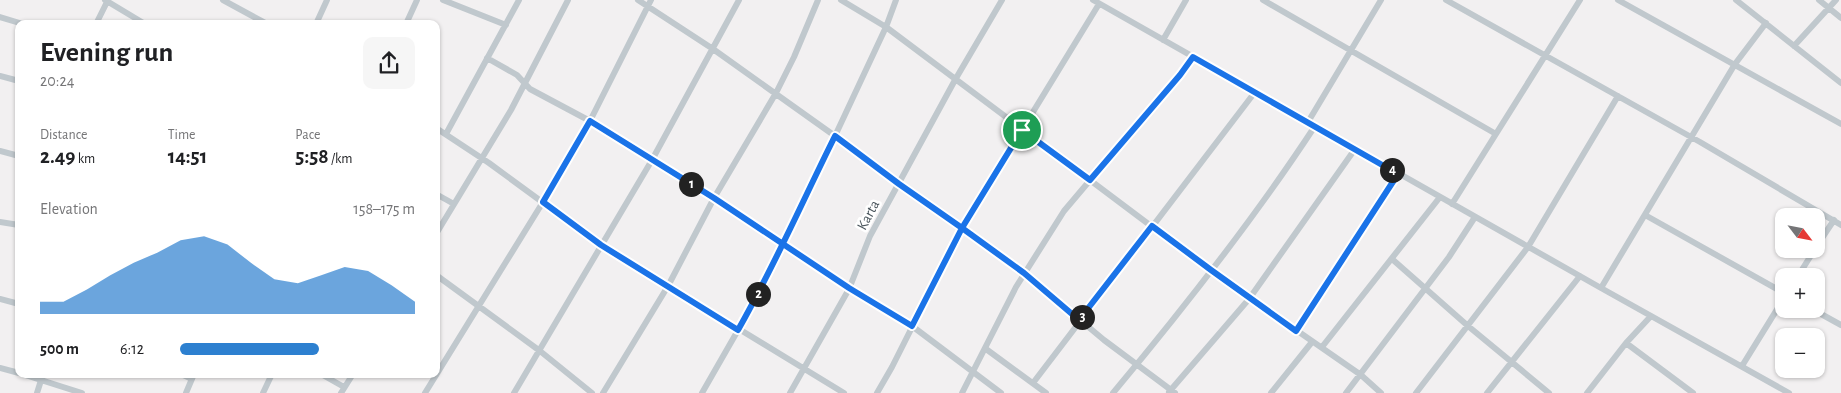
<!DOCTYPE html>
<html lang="en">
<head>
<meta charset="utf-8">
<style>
  :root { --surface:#fff; --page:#f6f6f6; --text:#202124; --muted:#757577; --accent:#2d80d0 }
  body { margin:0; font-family:"Alegreya Sans",sans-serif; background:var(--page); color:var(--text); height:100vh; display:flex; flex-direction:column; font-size:19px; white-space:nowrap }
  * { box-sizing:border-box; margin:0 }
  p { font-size:16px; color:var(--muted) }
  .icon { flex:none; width:28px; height:28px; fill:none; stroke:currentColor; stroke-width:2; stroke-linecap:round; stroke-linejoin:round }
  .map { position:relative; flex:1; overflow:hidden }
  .details { position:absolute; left:15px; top:20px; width:425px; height:358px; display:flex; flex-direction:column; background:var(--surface); border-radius:10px; box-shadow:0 1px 4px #0004 }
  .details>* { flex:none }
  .needle { width:32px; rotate:122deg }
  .controls { position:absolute; left:1775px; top:208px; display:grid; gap:10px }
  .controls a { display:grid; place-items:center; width:50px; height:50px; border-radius:10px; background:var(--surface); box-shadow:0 1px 4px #0004; font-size:25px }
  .pin { position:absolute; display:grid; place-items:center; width:42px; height:42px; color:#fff; margin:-21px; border:2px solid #fff; border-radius:50%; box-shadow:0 1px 5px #0007 }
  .km { position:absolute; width:25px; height:25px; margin:-12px; border-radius:50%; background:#222; color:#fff; font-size:14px; line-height:25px; text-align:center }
  .round { display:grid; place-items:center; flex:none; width:52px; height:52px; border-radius:10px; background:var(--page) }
  .summary { display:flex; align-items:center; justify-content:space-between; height:85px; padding:0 25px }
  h1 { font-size:28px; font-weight:600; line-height:38px }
  .stats { display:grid; grid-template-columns:repeat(3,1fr); gap:8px; height:85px; padding:5px 25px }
  .stats div { display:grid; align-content:center }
  .stats b { font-size:21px; font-weight:600 }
  .stats small { font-size:14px; font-weight:400 }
  .stats p { font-size:14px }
  .chart { height:140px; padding:10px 25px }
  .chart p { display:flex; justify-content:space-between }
  .chart svg { width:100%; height:90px; margin-top:5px; fill:var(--accent); opacity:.7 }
  ul { padding:0 25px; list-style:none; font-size:16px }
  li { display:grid; grid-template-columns:80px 60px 1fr; align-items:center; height:38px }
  li i { height:12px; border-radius:6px; background:var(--accent) }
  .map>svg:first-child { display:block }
</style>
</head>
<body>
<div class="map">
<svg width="1841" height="393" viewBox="0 0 1841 393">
  <rect width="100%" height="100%" fill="#f2f0f1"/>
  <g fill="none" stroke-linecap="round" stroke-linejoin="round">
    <path stroke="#c0c8cd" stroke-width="6" d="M105,0l40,24
      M223,0l44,24
      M443,0l63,25
      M638,0l75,49 122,87 64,48 63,44 62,45 80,67 71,53
      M841,0l45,27 325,244 150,104 20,18
      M1093,0l508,288 188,105
      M1263,0l233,134
      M1446,0l254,142 141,83
      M1618,0l223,124
      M1736,0l105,83
      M1819,0l22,18
      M0,17l23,7
      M96,24l12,-24
      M316,24l11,-24
      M406,24l11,-24
      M1163,40l23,-40
      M1794,46l42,-46
      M487,58l30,17 13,14 60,32 124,77 135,91 63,37 89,67
      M0,76l19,5
      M1308,122l73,-122
      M436,128l53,35 112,82 243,148
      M446,134l73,-134
      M0,151l19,5
      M436,194l18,10
      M1452,204l128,-204
      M1645,215l139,78
      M0,222l19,3
      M436,234l75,-124 57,-110
      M1816,247l18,-27
      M1392,259l76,67 81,67
      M436,275l104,76 52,42
      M1798,276l17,-27
      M1601,288l134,-224 31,-41
      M0,299l19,5
      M1812,309l29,16
      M1296,331l103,-158
      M1626,343l67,50
      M1322,347l118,-150
      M986,349l60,44
      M1742,366l42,-68
      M0,368l19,5
      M22,374l60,19
      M181,374l11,5
      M321,374l23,13
      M1033,383l222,-291
      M1169,392l80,-93 106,-150
      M37,393l6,-19
      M186,393l8,-19
      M263,393l9,-19
      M341,393l12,-19
      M425,393l118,-191 47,-81 61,-121
      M514,393l138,-233 87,-160
      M603,393l65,-107 46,-88 62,-105 18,-36 24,-57
      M702,393l47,-82 86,-175 51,-109 10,-27
      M790,393l59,-104 21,-53 85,-156 47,-80
      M877,393l15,-26 70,-139 137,-224
      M962,393l54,-106 48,-76 115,-136 14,-18
      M1113,393c71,-85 141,-174 202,-267
      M1271,393l41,-51
      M1346,393l103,-136 26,-40
      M1416,393l112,-146 90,-151
      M1487,393l93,-117
      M1587,393l39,-50 25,-27"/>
  </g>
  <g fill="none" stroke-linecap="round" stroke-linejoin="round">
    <g stroke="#fff" stroke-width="10">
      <path id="route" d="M1022,130l-60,98 -50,98 -63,-38 -135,-90 -124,-77 -47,81 58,43 137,85c36,-63 65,-130 97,-194l64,48 63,44 62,45 55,47 73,-94 59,44 85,61 102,-157 -205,-117 -13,18 -90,105 -68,-50"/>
    </g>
    <use href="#route" stroke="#1a73e8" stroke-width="6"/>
  </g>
  <g text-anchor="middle" stroke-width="5" stroke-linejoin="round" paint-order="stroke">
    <g font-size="15" fill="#4a555c" stroke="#fff">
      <text transform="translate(868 215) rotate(-62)" y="5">Karta</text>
    </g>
  </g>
</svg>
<div class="controls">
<a><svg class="needle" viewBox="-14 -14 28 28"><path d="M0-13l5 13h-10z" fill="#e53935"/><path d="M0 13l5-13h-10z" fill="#757577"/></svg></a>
<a>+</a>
<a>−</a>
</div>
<div class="pin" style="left:1022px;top:130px;background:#1e9e55"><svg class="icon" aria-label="arrive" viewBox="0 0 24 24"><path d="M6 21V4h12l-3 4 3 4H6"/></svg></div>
<b class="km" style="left:691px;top:184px">1</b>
<b class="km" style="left:758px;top:294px">2</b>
<b class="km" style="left:1082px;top:317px">3</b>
<b class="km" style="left:1392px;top:170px">4</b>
<section class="details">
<div class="summary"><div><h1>Evening run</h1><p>20:24</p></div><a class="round"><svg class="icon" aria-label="share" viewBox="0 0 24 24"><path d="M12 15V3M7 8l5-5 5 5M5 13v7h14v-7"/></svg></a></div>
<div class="stats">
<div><p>Distance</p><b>2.49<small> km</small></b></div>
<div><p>Time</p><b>14:51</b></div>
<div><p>Pace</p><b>5:58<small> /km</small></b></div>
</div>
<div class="chart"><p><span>Elevation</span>158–175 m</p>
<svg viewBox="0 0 160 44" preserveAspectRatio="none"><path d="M0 44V38L10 38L20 32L30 25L40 19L50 14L60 8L70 6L80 10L90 19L100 27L110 29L120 25L130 21L140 23L150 30L160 38V44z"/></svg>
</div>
<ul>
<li><b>500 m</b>6:12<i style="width:59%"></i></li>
</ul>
</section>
</div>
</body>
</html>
